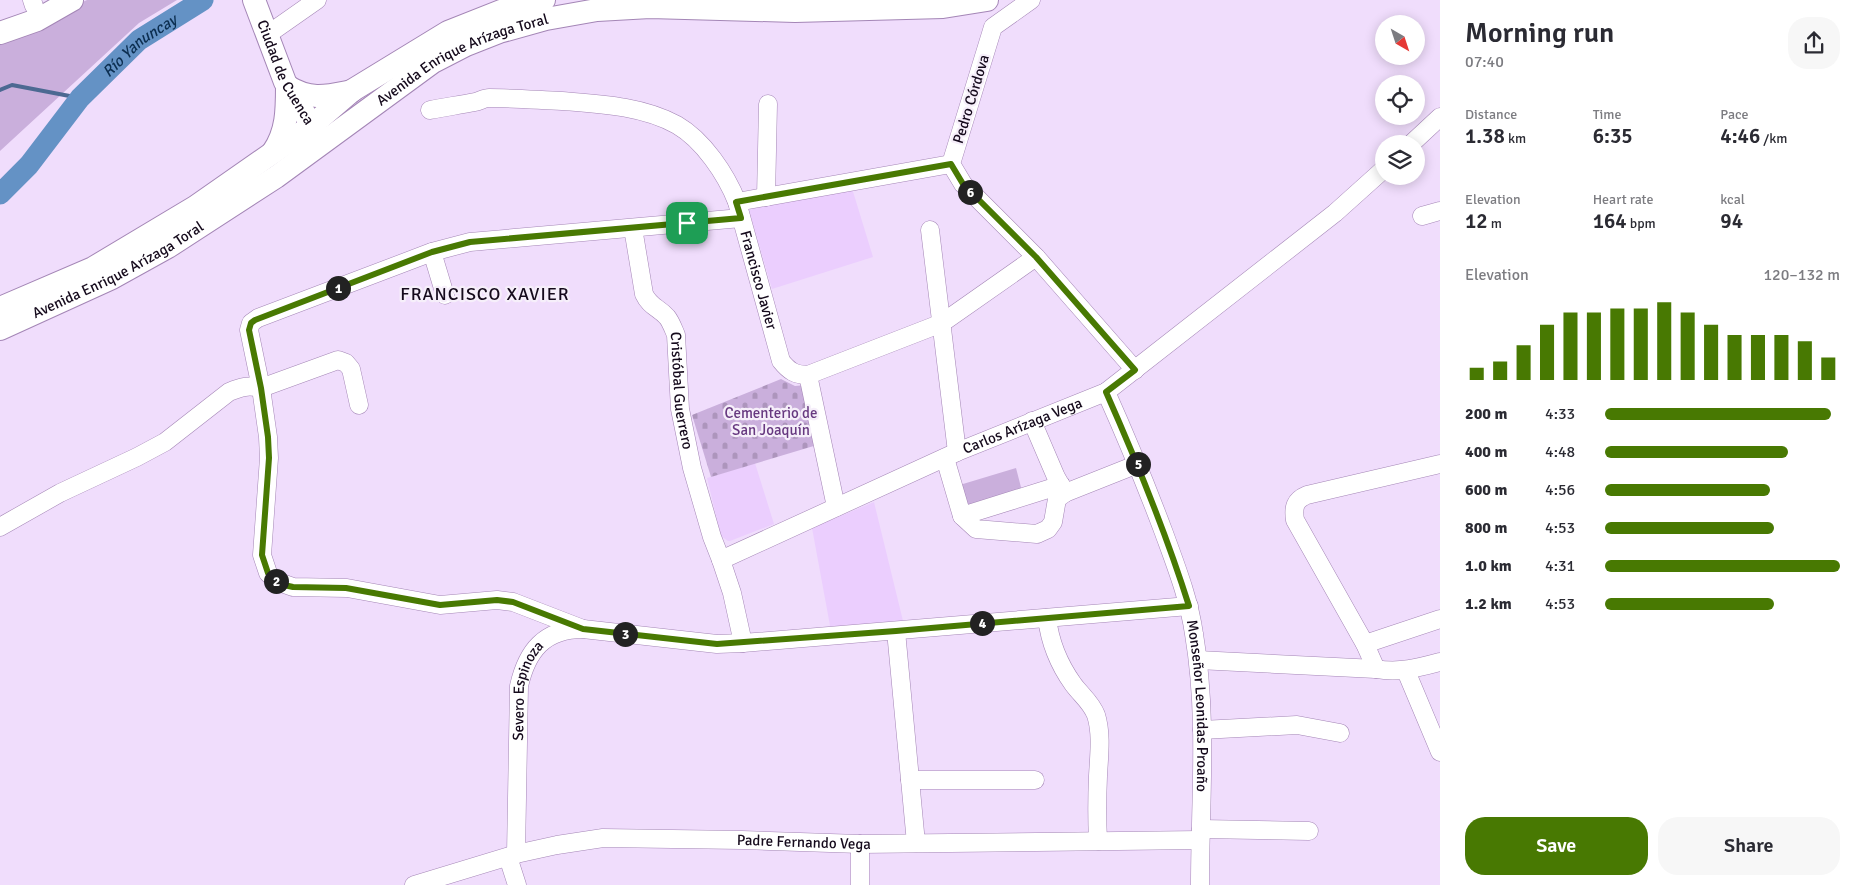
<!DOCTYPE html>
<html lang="en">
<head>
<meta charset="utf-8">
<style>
  :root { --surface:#fff; --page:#f7f7f7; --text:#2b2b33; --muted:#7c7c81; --accent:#487902 }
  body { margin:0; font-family:Signika,sans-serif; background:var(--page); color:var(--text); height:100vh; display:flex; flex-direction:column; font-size:19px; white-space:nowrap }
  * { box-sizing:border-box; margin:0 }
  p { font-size:16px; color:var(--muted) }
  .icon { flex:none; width:28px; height:28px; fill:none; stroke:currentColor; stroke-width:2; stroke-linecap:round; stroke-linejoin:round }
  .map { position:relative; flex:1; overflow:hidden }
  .panel { display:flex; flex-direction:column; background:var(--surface); width:425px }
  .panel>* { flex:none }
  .needle { width:32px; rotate:141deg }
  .tools { position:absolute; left:1375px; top:15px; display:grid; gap:10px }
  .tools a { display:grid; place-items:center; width:50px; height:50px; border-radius:50%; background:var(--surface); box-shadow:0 2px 12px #0003; font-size:25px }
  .pin { position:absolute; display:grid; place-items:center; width:42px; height:42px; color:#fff; margin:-21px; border-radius:10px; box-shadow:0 2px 8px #0006 }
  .km { position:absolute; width:25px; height:25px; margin:-12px; border-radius:50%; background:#222; color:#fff; font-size:14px; line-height:25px; text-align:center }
  .round { display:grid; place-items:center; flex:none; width:52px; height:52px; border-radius:20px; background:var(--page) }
  .overview { display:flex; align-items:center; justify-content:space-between; height:85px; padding:0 25px }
  h1 { font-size:28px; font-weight:600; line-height:38px }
  .figures { display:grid; grid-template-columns:repeat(3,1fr); gap:8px; height:85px; padding:5px 25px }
  .figures div { display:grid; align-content:center }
  .figures b { font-size:21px; font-weight:600 }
  .figures small { font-size:14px; font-weight:400 }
  .figures p { font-size:14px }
  .chart { height:140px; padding:10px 25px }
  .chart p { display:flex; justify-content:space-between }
  .chart svg { width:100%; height:90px; margin-top:5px; stroke:var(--accent); stroke-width:6 }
  .primary-button { display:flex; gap:10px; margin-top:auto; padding:10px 25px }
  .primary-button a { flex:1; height:58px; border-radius:20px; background:var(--accent); color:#fff; font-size:20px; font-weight:600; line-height:58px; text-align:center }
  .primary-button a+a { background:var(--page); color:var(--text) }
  ul { padding:0 25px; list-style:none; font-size:16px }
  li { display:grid; grid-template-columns:80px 60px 1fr; align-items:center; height:38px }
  li i { height:12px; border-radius:6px; background:var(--accent) }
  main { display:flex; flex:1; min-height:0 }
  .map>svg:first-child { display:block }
</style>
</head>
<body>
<main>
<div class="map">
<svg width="1440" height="885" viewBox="0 0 1440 885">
  <defs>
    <pattern id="cemetery-stones" width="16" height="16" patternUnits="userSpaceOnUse" patternTransform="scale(1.25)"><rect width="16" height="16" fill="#caafdc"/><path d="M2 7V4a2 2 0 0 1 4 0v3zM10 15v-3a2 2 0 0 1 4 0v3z" fill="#ad95bc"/></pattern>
  </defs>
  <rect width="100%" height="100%" fill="#f0ddfc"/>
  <path fill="#ebcefe" d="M851,185l22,72 -101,32 -23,-79z
    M755,463l19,61 -44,17h-2l-7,-5 -14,-58z
    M874,502l30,123 -73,6 -19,-103z"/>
  <path fill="url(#cemetery-stones)" d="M781,379l14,7 11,-1 11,60 -106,32 -19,-62z"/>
  <path fill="#caafdc" d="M87,0h90l-38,23 -139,128v-111z
    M1016,468l7,27 -59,20 -11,-28z"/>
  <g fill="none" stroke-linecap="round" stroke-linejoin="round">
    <path stroke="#4c6992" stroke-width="4" d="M0,90l12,-5 68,13"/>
    <path stroke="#6492c5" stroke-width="21" id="s1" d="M0,194l29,-29 51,-67 59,-58 64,-40"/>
    <g stroke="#a486b6" stroke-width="19">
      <g id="minor">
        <path d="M32,0l2,6"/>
        <path d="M1031,0l-38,27 -42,137 12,20 73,73 99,113"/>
        <path d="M267,35l50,-35"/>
        <path id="s2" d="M430,110c15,-3 30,-5 45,-8 5,-1 9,-4 14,-4 24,0 49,2 73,3 38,3 81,5 115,24 26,15 49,49 60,77l44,159c8,10 14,14 27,14l134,-52 94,-66"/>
        <path d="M1411,144l29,-27"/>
        <path d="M766,197l2,-93"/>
        <path d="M737,202l214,-38"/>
        <path d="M1422,216l18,-5"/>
        <path id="s3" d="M633,228l11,66c6,13 14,13 23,23 4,5 6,11 9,18l4,74 12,59 20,69 9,23"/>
        <path d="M930,230l27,222"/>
        <path d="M432,252l13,43"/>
        <path d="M808,375l28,132"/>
        <path id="s4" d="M1106,392c21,47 40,93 58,141 12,33 25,66 30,101 14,83 6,168 6,251"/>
        <path d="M1032,421l24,56 9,16 73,-29"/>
        <path d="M945,458l17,58 99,-31"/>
        <path d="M962,516l14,13 61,5 11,-5 5,-7 4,-23 8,-6"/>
        <path d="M0,527l60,-34 77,-36 28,-15 64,-50c12,-5 19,-7 32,-4l77,-28 8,3 5,6 8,36"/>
        <path d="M1047,618c3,25 11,45 26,66 8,11 18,18 23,31 6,19 3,41 2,61 -1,22 -1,44 0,65"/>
        <path d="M583,629l-70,-27 -16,-2 -57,5 -93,-17 -54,-1 -17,-6 -8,-8 -6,-18 7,-97 -1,-21 -7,-49 -12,-58 2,-7 7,-5 174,-66 38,-10 271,-24"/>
        <path d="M896,631l20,212"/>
        <path id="s5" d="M743,643l-11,-50 -11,-33 236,-108 149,-60 229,-179 49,-44"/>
        <path d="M1365,644l75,-25"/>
        <path d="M1198,660l178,9c23,4 42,-1 64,-7"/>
        <path d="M1376,669l-11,-25 -70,-124c-2,-13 0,-20 12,-25l133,-31"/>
        <path d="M1406,671l34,81"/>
        <path d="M1202,730l95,-5 43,8"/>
        <path d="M910,780h125"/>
        <path d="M1201,829l108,2"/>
        <path d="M860,844v41"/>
        <path id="s6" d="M516,854l3,-168c8,-35 25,-57 64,-57l134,15 26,-1 446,-37"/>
        <path d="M508,857l9,28"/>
        <path id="s7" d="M414,885l102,-31 41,-9 46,-7 139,2 118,4 340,-4"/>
      </g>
    </g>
    <g stroke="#a486b6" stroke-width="24">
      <g id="major">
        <path id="s8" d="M254,0l31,82 34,55"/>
        <path d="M0,33l37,-13 35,-20"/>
        <path d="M287,86c24,15 40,10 65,5"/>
        <path d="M273,152c14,-20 14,-42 14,-66"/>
        <path d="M0,308l93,-40 102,-61 116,-81 42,-36 95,-58 53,-21 43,-11"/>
        <path id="s9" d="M0,329l112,-51 56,-31 108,-70 157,-115 33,-17 33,-13 47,-13 51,-9 53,-3 145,4 148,-4 44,-7"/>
      </g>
    </g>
    <use href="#minor" stroke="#fff" stroke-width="18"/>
    <use href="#major" stroke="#fff" stroke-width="22"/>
  </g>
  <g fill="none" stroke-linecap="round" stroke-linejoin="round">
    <g stroke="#fff" stroke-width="10">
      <path id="route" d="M951,164l12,20 73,73 99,113 -29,22c31,70 60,141 83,214l-293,25 -179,13 -134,-15 -70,-27 -16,-2 -57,5 -94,-17 -53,-1 -9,-2 -8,-4 -8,-8 -6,-18 7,-97 -1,-21 -7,-49 -12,-58 2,-7 4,-3 177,-68 38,-10 271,-24 -5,-16z"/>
    </g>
    <use href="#route" stroke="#487902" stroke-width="6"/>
  </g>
  <g text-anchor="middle" stroke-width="4.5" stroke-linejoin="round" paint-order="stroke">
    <g font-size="15" fill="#150a1c" stroke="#f6effa">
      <text dy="5" stroke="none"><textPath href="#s9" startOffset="538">Avenida Enrique Arízaga Toral</textPath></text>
      <text dy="5" stroke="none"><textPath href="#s8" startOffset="79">Ciudad de Cuenca</textPath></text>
      <text transform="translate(971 99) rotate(-73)" y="5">Pedro Córdova</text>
      <text dy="5" stroke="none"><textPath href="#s9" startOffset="132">Avenida Enrique Arízaga Toral</textPath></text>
      <text dy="5" stroke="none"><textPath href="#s2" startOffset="432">Francisco Javier</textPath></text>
      <text dy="5" stroke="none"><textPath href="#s3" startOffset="176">Cristóbal Guerrero</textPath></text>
      <text dy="5" stroke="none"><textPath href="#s5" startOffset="416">Carlos Arízaga Vega</textPath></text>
      <text dy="5" stroke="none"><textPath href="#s6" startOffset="165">Severo Espinoza</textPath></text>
      <text dy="5" stroke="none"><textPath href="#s4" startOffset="330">Monseñor Leonidas Proaño</textPath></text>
      <text dy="5" stroke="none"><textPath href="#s7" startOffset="396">Padre Fernando Vega</textPath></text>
    </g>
    <g font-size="15" fill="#673980" stroke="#f6effa">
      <text x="771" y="418">Cementerio de<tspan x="771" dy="17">San Joaquín</tspan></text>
    </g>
    <g font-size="16" font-style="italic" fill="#0c2e50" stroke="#f6effa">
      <text dy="6" stroke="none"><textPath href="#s1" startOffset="205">Río Yanuncay</textPath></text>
    </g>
    <g font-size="18" letter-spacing="1" fill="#150a1c" stroke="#f6effa">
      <text x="485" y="300">FRANCISCO XAVIER</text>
    </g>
  </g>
</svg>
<div class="tools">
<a><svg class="needle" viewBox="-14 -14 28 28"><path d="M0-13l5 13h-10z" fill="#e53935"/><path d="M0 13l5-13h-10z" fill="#7c7c81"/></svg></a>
<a><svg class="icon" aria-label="locate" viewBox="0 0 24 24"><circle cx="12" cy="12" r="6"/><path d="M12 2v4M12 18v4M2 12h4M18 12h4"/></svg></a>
<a><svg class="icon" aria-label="layers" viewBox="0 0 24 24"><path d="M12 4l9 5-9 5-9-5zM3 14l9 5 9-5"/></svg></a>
</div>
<div class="pin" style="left:687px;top:223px;background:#1e9e55"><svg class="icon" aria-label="arrive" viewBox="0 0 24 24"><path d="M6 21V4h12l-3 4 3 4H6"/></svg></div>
<b class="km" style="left:338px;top:288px">1</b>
<b class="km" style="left:276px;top:581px">2</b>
<b class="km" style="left:625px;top:634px">3</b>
<b class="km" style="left:982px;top:623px">4</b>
<b class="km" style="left:1138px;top:464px">5</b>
<b class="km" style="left:970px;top:192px">6</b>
</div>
<section class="panel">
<div class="overview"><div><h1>Morning run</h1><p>07:40</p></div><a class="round"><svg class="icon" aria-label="share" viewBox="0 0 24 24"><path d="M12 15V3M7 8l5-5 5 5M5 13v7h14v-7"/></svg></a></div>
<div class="figures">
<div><p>Distance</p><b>1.38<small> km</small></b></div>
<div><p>Time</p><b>6:35</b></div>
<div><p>Pace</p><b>4:46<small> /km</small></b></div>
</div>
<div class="figures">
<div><p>Elevation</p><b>12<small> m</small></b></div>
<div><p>Heart rate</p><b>164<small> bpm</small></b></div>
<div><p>kcal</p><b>94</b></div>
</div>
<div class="chart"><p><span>Elevation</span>120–132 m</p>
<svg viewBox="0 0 160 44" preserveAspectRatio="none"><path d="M5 44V38M15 44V35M25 44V27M35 44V17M45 44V11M55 44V11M65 44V9M75 44V9M85 44V6M95 44V11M105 44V17M115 44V22M125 44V22M135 44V22M145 44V25M155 44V33"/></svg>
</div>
<ul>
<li><b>200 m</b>4:33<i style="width:96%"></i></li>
<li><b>400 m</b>4:48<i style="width:78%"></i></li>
<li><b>600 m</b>4:56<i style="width:70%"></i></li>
<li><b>800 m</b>4:53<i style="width:72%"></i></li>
<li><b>1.0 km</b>4:31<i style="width:100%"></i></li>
<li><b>1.2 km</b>4:53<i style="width:72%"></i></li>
</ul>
<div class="primary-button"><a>Save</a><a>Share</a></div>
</section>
</main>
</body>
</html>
